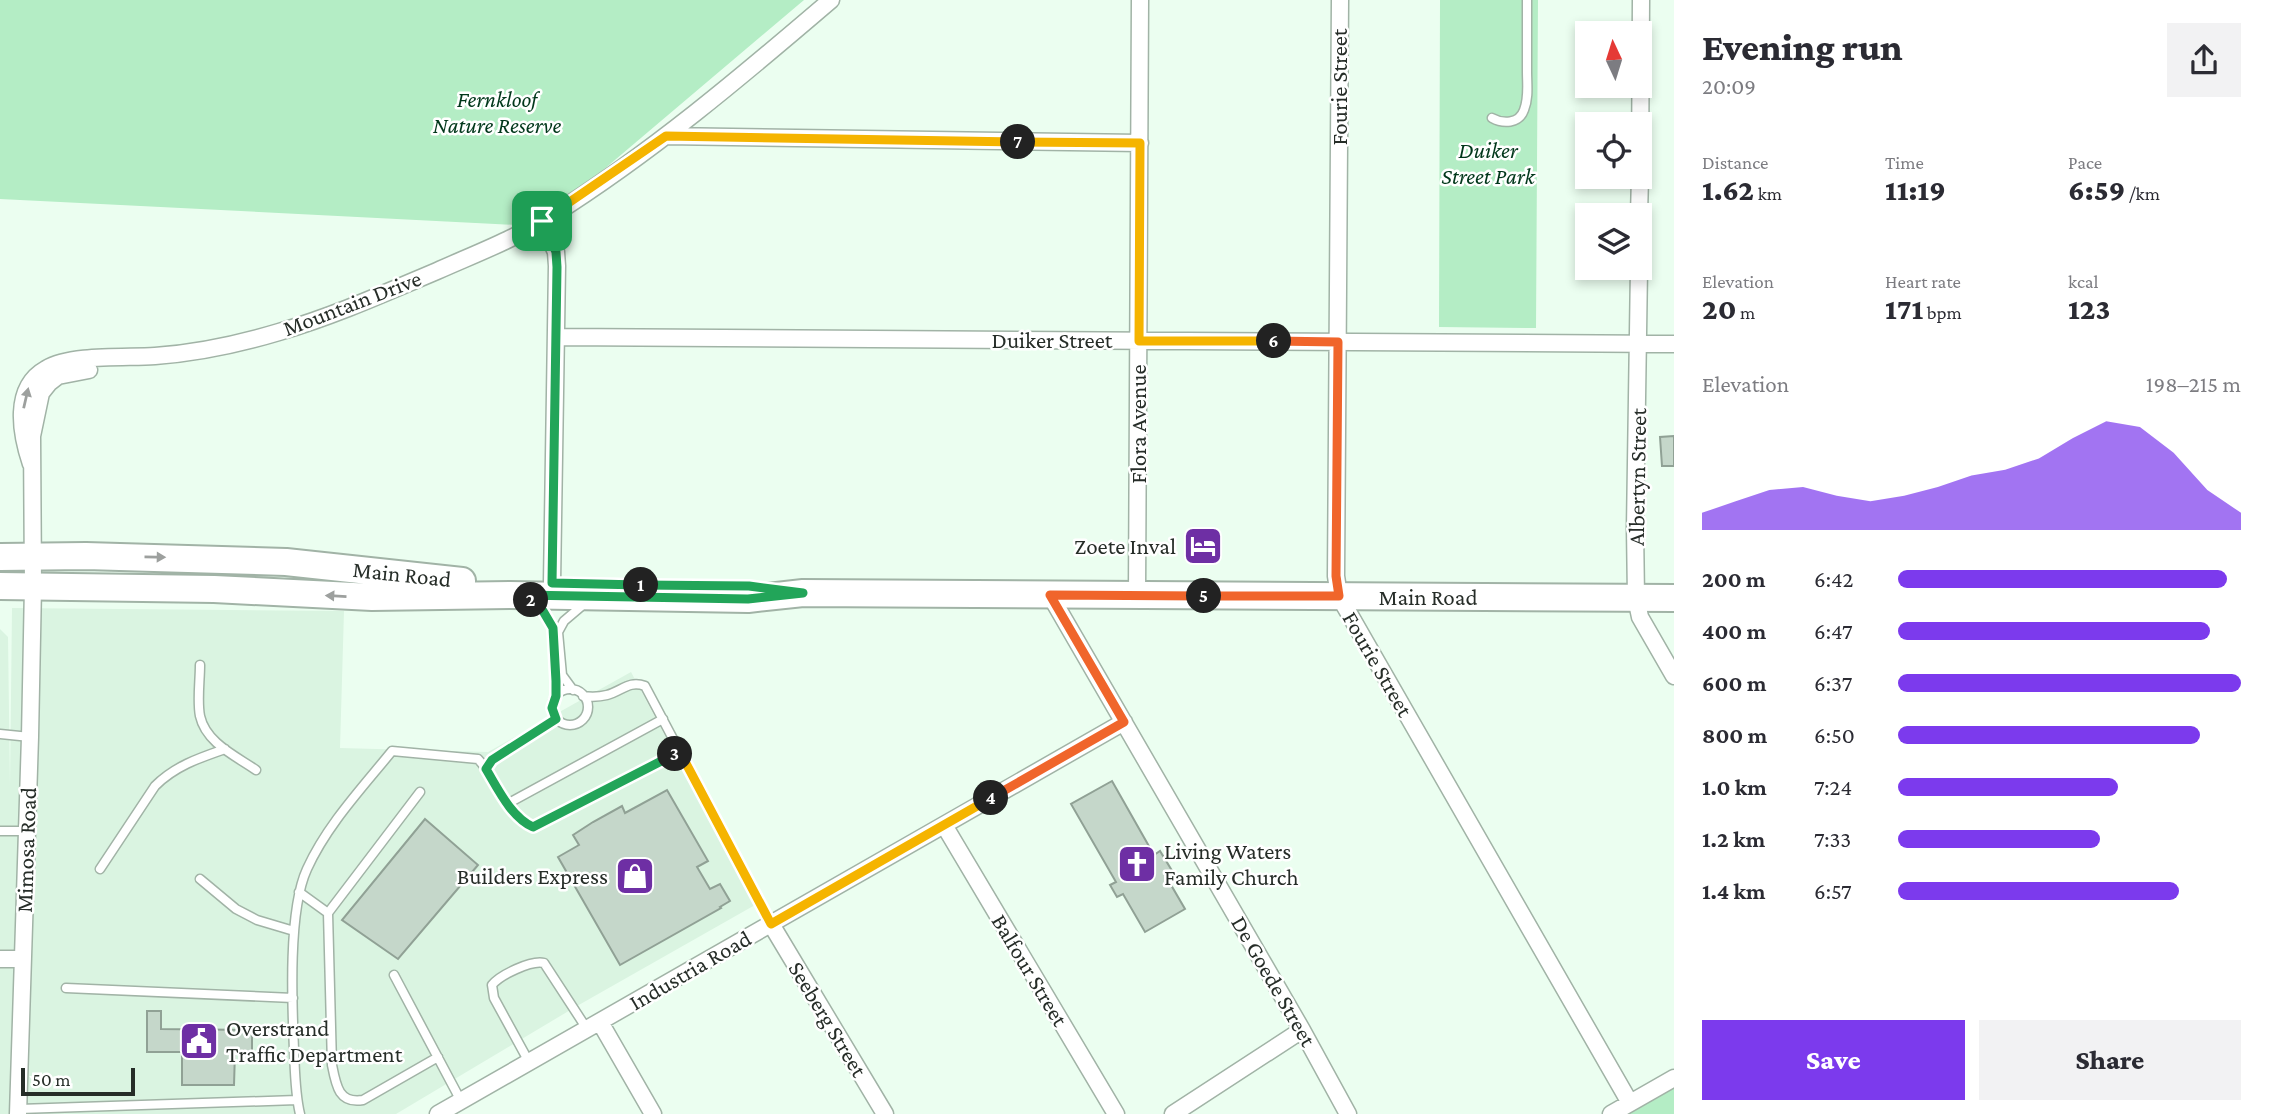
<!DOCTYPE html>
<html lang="en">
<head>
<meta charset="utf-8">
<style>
  :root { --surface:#fff; --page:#f2f2f3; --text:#2b2b33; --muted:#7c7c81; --accent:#7c3aed }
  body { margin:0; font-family:"Crimson Pro",serif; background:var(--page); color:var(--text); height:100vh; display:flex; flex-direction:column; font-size:26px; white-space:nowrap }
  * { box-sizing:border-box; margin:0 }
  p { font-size:23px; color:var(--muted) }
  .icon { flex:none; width:38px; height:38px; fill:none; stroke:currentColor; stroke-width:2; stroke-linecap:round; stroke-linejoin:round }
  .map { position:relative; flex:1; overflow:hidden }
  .side { display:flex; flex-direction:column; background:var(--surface); width:595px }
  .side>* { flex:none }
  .needle { width:46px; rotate:356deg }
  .controls { position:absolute; left:1575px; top:21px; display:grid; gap:14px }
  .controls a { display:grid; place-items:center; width:77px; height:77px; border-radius:0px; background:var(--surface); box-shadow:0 4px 10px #0003; font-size:35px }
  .scale { position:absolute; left:21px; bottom:18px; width:114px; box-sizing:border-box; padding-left:7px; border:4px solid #262d28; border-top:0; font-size:19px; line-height:24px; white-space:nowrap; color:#262d28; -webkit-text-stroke:5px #fff; paint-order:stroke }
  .pin { position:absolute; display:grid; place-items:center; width:60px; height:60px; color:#fff; margin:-30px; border-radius:14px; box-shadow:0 4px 10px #0006 }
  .km { position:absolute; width:35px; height:35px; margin:-18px; border-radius:50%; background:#222; color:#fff; font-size:19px; line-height:35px; text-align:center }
  .round { display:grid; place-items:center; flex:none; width:74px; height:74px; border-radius:0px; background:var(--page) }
  .headline { display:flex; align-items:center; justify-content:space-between; height:119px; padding:0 28px }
  h1 { font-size:38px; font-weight:800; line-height:52px }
  .stats { display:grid; grid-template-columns:repeat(3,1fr); gap:10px; height:119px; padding:7px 28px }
  .stats div { display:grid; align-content:center }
  .stats b { font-size:30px; font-weight:800 }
  .stats small { font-size:19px; font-weight:400 }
  .stats p { font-size:19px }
  .chart { height:196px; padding:14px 28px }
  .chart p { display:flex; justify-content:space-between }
  .chart svg { width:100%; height:126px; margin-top:7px; fill:var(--accent); opacity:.7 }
  .action { display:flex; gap:14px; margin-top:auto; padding:14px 28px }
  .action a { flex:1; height:80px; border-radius:0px; background:var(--accent); color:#fff; font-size:28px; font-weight:800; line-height:80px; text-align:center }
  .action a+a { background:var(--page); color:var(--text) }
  ul { padding:0 28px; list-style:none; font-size:23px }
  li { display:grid; grid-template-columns:112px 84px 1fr; align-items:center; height:52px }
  li i { height:18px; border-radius:9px; background:var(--accent) }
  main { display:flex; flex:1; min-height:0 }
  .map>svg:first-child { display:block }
</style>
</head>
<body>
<main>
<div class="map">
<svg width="1674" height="1114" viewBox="0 0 1674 1114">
  <rect width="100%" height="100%" fill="#ebfef0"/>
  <path fill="#daf4e1" d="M12,608l332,3 -4,137 148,4 143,-80 124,233 -178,101 -181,108h-396v-485l8,8 2,149z"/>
  <path fill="#b4edc5" d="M0,0h804l-267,226 -537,-27z
    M1440,0h98l-2,328 -97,-1z
    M1674,1088v26h-45z"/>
  <path fill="#c5d7ca" stroke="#90a195" stroke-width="2" d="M1674,436v30h-12l-2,-29z
    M1112,781l42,74 6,-4 14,23 -7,4 18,31 -40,23 -22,-38 -6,3 -7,-12 6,-3 -45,-78z
    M667,790l41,71 -11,6 13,22 10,-5 10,17 -10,6 1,1 -101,57 -62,-108 21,-12 -6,-10 20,-13 29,-16 3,7z
    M425,819l53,46 -80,94 -56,-39z
    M147,1011h14v18l91,1v22h-17l-1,33h-52v-33h-35z"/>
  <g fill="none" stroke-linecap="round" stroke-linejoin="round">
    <g stroke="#a1b3a6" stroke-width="11">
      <path id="service" d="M1492,118c11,6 27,6 32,-8 5,-12 3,-26 3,-38 0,-24 0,-48 0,-72
        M533,602l10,9 10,17 3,68
        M200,665c0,16 -3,36 0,51 6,27 36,40 56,54
        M552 707a18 18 0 1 1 36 0a18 18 0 1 1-36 0Z
        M573,690l-11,-15 -4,-43 6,-11 20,-17
        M583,696c8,1 16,1 24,-1 15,-4 22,-15 38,-9l126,238
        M0,734l30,3
        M486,769l6,-9 64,-41
        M420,792l-92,121 4,152c4,21 7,39 31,35l75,-43
        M507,804l156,-85
        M0,831h27
        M100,869l55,-83c20,-20 44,-28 70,-37
        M200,879l36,30 21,11 37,11
        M299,892l29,21
        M394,975l67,126
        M66,988l227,10
        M529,1062l-35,-64 -2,-13c8,-10 39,-25 52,-22l43,66
        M19,1109l278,-9
        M300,1114c-5,-21 -5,-43 -6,-64 -2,-47 -6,-140 13,-181 20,-44 55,-81 85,-118l86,8c20,21 27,55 55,68l147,-75"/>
    </g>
    <g stroke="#a1b3a6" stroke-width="19">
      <path id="minor" d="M1340,0l-4,576 3,20 291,507
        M666,136l474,7
        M1640,169l1,-169
        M1639,215l1,-38
        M542,221l14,31 1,14 -5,317
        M1639,268l-4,260 1,70 4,19 34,59
        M556,337l1118,7
        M31,464c-10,-30 -19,-76 15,-95 25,-15 80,-11 109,-13 42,-3 84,-12 124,-24 55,-16 106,-39 158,-61 38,-17 78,-32 114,-55 100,-63 190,-139 280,-216
        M1050,595l252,435 46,84
        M1137,595l3,-595
        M944,825l172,289
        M771,924l114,190
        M0,959h23
        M600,1022l53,92
        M18,1114l12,-377 3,-151 -1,-150 9,-43 8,-10 9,-7 31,-6
        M438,1114l686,-392
        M1173,1114l129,-84
        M1611,1114l63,-36"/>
    </g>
    <g stroke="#a1b3a6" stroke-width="30">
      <path id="primary" d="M0,557l86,-1 200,6 176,19
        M0,586l214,3 158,8 138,-2 238,4 55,-6 871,5"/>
    </g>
    <use href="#service" stroke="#fff" stroke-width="8"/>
    <use href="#minor" stroke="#fff" stroke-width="16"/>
    <use href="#primary" stroke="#fff" stroke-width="26"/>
  </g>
  <defs><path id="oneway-solid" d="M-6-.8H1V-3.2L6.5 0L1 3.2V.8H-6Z" transform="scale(1.75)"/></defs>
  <g fill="#9da09e">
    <use href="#oneway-solid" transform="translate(26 398) rotate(-77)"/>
    <use href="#oneway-solid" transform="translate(155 557) rotate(1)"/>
    <use href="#oneway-solid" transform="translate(336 596) rotate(-177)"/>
  </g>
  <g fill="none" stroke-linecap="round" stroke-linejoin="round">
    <g stroke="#fff" stroke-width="14">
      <path id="split-1" d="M542,221l14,31 1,15 -5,316 89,2"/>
    </g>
    <g stroke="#fff" stroke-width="14">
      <path id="split-2" d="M531,600l-9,-5 226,4 55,-6 -54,-7 -108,-1"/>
    </g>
    <g stroke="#fff" stroke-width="14">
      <path id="split-3" d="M531,600l12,11 10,17 3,53v15l-4,12 4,11 -64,41 -6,9c12,20 25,48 47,58l142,-73"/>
    </g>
    <g stroke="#fff" stroke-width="14">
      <path id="split-4" d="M675,754l5,-2 91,172 220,-126"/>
    </g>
    <g stroke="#fff" stroke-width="14">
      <path id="split-5" d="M991,798l133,-76 -74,-127 154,1"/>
    </g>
    <g stroke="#fff" stroke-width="14">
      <path id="split-6" d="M1204,596h135l-3,-20 2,-234 -64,-1"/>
    </g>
    <g stroke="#fff" stroke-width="14">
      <path id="split-7" d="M1018,142l122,1 -1,198h135"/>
    </g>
    <g stroke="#fff" stroke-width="14">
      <path id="split-8" d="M542,221l124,-85 352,6"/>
    </g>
    <use href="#split-1" stroke="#22a559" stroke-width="9"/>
    <use href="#split-2" stroke="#22a559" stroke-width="9"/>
    <use href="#split-3" stroke="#22a559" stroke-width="9"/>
    <use href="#split-4" stroke="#f5b400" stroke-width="9"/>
    <use href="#split-5" stroke="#f0652b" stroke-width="9"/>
    <use href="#split-6" stroke="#f0652b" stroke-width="9"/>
    <use href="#split-7" stroke="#f5b400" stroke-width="9"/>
    <use href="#split-8" stroke="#f5b400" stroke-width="9"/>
  </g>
  <defs>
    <g id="hotel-square" transform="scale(2.0125)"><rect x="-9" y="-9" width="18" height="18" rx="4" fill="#6e2fa4" stroke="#fff"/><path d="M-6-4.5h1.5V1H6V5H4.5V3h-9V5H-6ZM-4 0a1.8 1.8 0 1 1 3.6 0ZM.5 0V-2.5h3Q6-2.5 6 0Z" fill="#fff"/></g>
    <g id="church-square" transform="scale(2.0125)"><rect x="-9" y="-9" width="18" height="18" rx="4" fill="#6e2fa4" stroke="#fff"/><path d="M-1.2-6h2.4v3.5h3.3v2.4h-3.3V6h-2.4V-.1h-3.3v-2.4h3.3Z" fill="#fff"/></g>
    <g id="shop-square" transform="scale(2.0125)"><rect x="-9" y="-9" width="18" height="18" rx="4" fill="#6e2fa4" stroke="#fff"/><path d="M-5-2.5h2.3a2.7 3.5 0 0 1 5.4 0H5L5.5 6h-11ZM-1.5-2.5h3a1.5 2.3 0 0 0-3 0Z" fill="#fff"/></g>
    <g id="civic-square" transform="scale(2.0125)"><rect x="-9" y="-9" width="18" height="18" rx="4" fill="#6e2fa4" stroke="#fff"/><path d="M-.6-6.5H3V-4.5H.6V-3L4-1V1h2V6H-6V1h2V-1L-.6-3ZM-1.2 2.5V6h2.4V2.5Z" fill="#fff"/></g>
  </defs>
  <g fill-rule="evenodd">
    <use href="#hotel-square" x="1203" y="546"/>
    <use href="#church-square" x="1137" y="864"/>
    <use href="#shop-square" x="635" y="876"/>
    <use href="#civic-square" x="199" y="1041"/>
  </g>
  <g text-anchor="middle" stroke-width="5" stroke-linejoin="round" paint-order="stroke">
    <g font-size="23" fill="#262d28" stroke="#fff">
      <text transform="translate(1339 87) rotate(-90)" y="8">Fourie Street</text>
      <text transform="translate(352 303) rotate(-21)" y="8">Mountain Drive</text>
      <text x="1052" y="348">Duiker Street</text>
      <text transform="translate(1138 424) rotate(-90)" y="8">Flora Avenue</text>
      <text transform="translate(1637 477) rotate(-89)" y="8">Albertyn Street</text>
      <text transform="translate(402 574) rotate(6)" y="8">Main Road</text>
      <text x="1428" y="605">Main Road</text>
      <text transform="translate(1378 664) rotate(60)" y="8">Fourie Street</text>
      <text transform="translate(26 850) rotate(-88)" y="8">Mimosa Road</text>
      <text transform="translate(690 970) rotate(-30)" y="8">Industria Road</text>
      <text transform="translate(1030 970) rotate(59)" y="8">Balfour Street</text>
      <text transform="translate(1274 981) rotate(60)" y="8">De Goede Street</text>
      <text transform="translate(828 1019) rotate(59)" y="8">Seeberg Street</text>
    </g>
    <g font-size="23" font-style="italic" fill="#00371a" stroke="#fff">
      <text x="497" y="107">Fernkloof<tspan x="497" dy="26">Nature Reserve</tspan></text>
      <text x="1488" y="158">Duiker<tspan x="1488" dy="26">Street Park</tspan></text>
    </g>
    <g font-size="23" fill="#262d28" stroke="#fff" text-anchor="end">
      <text x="1176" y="554">Zoete Inval</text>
      <text x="1164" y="859" text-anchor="start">Living Waters<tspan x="1164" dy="26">Family Church</tspan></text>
      <text x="608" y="884">Builders Express</text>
      <text x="226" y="1036" text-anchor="start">Overstrand<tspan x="226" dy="26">Traffic Department</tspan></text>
    </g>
  </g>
</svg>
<div class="controls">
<a><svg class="needle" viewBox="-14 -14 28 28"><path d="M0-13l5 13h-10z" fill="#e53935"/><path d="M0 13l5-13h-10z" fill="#7c7c81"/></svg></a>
<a><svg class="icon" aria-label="locate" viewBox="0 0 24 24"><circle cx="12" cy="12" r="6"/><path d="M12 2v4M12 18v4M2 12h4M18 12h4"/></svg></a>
<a><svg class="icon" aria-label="layers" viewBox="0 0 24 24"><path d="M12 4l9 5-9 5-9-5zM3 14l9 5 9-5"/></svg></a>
</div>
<div class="scale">50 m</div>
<div class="pin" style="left:542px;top:221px;background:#1e9e55"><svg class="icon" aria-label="arrive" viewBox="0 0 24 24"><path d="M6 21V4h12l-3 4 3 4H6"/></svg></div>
<b class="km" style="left:641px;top:585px">1</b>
<b class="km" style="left:531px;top:600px">2</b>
<b class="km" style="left:675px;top:754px">3</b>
<b class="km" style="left:991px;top:798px">4</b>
<b class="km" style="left:1204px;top:596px">5</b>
<b class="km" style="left:1274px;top:341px">6</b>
<b class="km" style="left:1018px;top:142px">7</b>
</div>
<section class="side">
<div class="headline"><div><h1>Evening run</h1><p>20:09</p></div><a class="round"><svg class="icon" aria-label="share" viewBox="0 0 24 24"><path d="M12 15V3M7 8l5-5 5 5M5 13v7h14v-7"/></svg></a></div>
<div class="stats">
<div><p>Distance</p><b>1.62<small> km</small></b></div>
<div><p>Time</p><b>11:19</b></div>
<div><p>Pace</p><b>6:59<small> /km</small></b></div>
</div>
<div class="stats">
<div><p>Elevation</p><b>20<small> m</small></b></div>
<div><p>Heart rate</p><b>171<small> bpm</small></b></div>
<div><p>kcal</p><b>123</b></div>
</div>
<div class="chart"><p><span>Elevation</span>198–215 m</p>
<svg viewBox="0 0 160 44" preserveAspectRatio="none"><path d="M0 44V38L10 34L20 30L30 29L40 32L50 34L60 32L70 29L80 25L90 23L100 19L110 12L120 6L130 8L140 17L150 30L160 38V44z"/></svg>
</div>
<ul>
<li><b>200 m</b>6:42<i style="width:96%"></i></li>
<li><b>400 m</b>6:47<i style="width:91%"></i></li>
<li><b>600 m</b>6:37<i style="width:100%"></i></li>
<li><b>800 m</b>6:50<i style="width:88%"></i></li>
<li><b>1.0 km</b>7:24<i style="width:64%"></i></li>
<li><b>1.2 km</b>7:33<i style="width:59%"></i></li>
<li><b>1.4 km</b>6:57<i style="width:82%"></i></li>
</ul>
<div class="action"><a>Save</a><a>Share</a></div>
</section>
</main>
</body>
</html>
